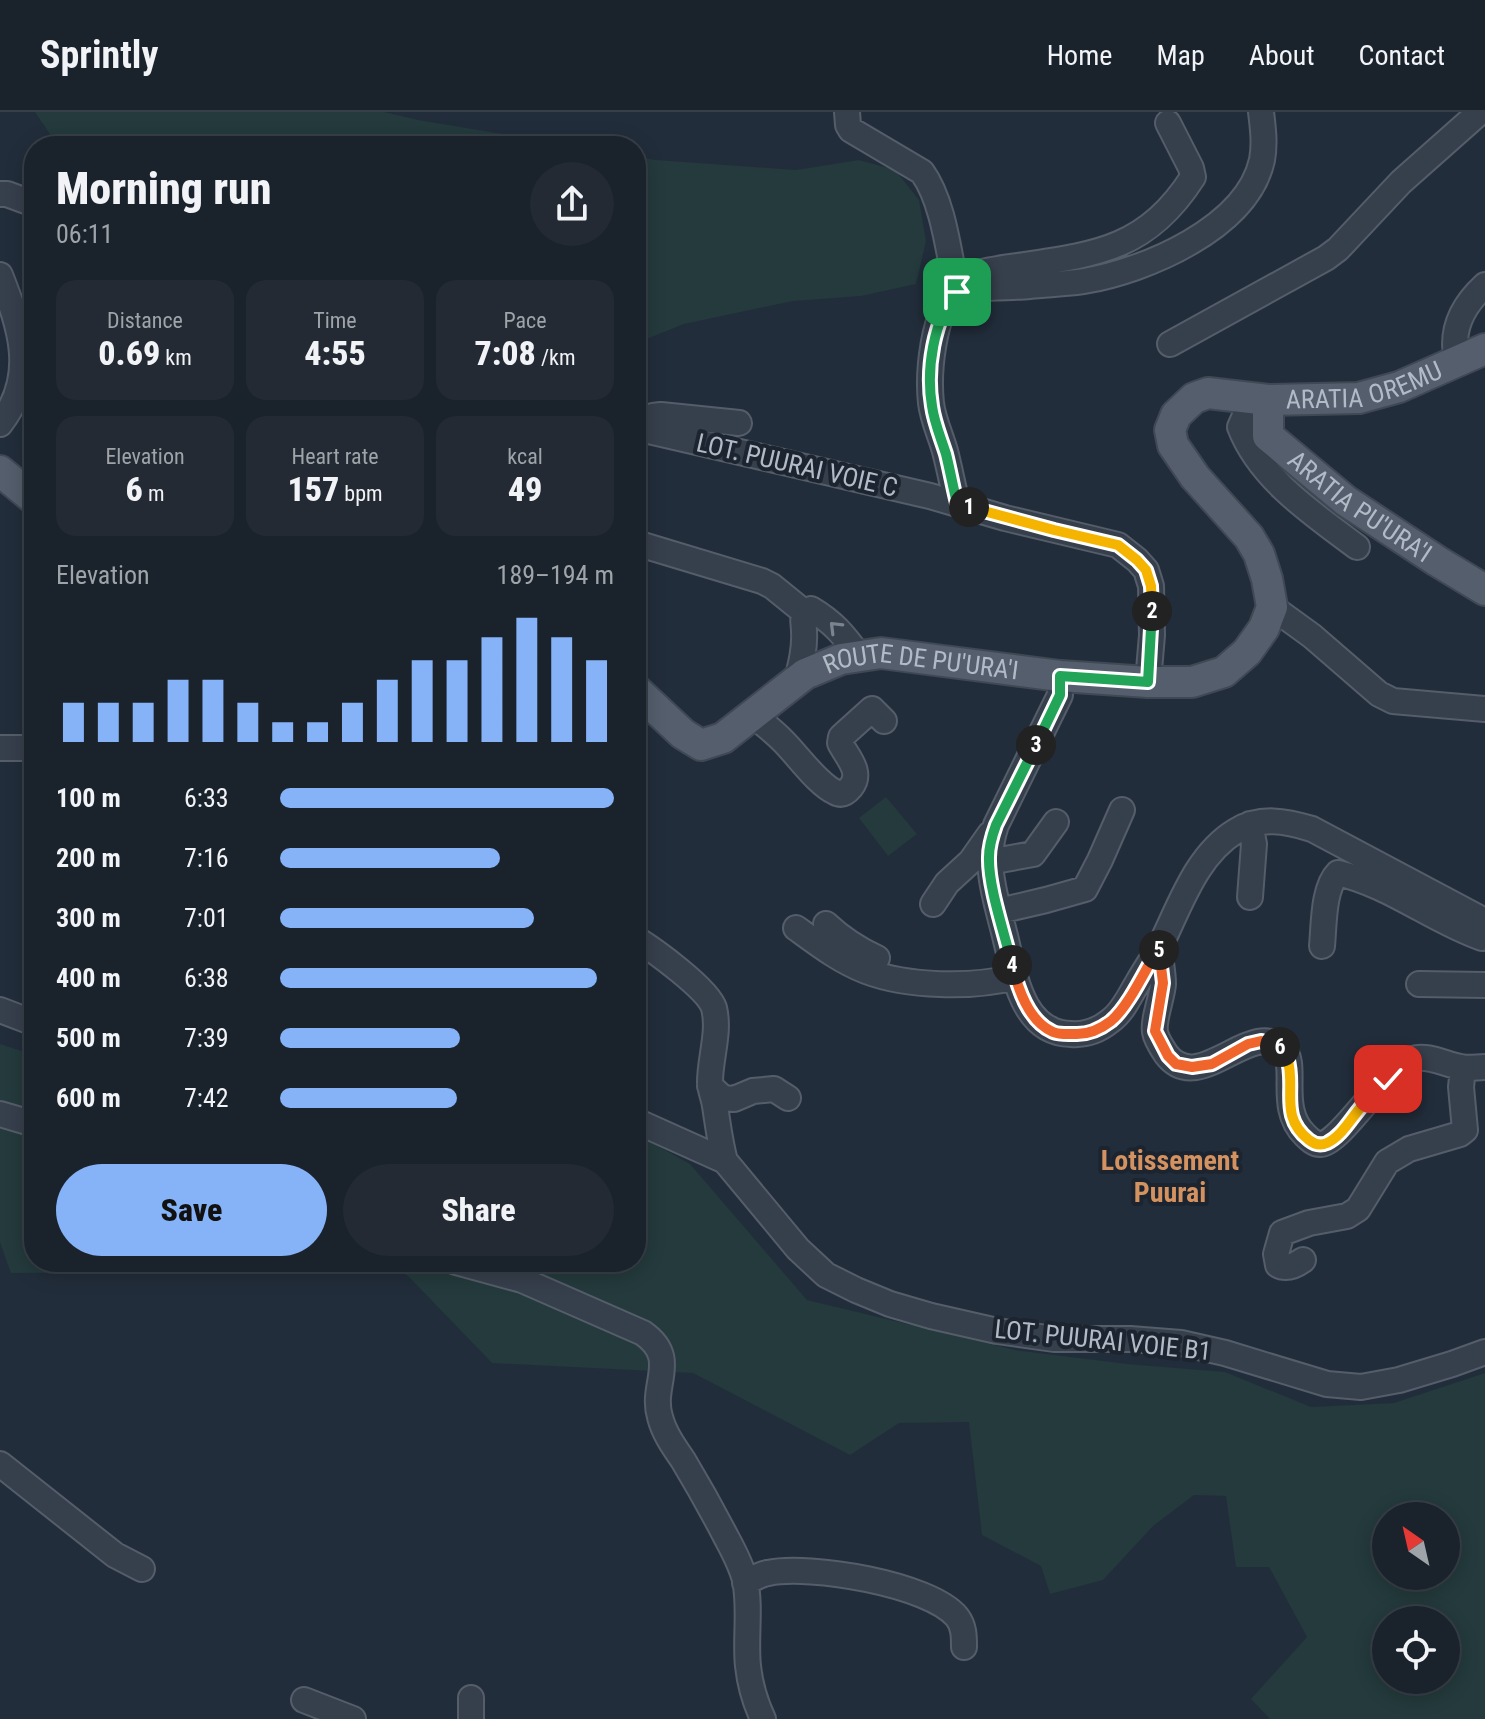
<!DOCTYPE html>
<html lang="en">
<head>
<meta charset="utf-8">
<style>
  :root { --surface:#1a222c; --page:#232a34; --text:#f1f3f6; --muted:#9fa4a9; --line:#383f48; --accent:#86b2f8 }
  body { margin:0; font-family:"Roboto Condensed",sans-serif; background:var(--page); color:var(--text); height:100vh; display:flex; flex-direction:column; font-size:30px; white-space:nowrap }
  * { box-sizing:border-box; margin:0 }
  p { font-size:26px; color:var(--muted) }
  .icon { flex:none; width:44px; height:44px; fill:none; stroke:currentColor; stroke-width:2; stroke-linecap:round; stroke-linejoin:round }
  .map { position:relative; flex:1; overflow:hidden }
  .side { position:absolute; left:24px; top:24px; width:622px; height:1136px; display:flex; flex-direction:column; background:var(--surface); border-radius:32px; box-shadow:0 4px 20px #0003,0 0 0 2px var(--line) }
  .side>* { flex:none }
  .needle { width:52px; rotate:326deg }
  .controls { position:absolute; left:1372px; top:1390px; display:grid; gap:16px }
  .controls a { display:grid; place-items:center; width:88px; height:88px; border-radius:50%; background:var(--surface); box-shadow:0 4px 20px #0003,0 0 0 2px var(--line); font-size:40px }
  .pin { position:absolute; display:grid; place-items:center; width:68px; height:68px; color:#fff; margin:-34px; border-radius:16px; box-shadow:0 4px 12px #0006 }
  .km { position:absolute; width:40px; height:40px; margin:-20px; border-radius:50%; background:#222; color:#fff; font-size:22px; line-height:40px; text-align:center }
  .round { display:grid; place-items:center; flex:none; width:84px; height:84px; border-radius:42px; background:var(--page) }
  .headline { display:flex; align-items:center; justify-content:space-between; height:136px; padding:0 32px }
  h1 { font-size:44px; font-weight:800; line-height:60px }
  .metrics { display:grid; grid-template-columns:repeat(3,1fr); gap:12px; height:136px; padding:8px 32px }
  .metrics div { display:grid; align-content:center; border-radius:20px; background:var(--page); text-align:center }
  .metrics b { font-size:34px; font-weight:800 }
  .metrics small { font-size:22px; font-weight:400 }
  .metrics p { font-size:22px }
  .chart { height:224px; padding:16px 32px }
  .chart p { display:flex; justify-content:space-between }
  .chart svg { width:100%; height:144px; margin-top:8px; stroke:var(--accent); stroke-width:6 }
  .primary-button { display:flex; gap:16px; margin-top:auto; padding:16px 32px }
  .primary-button a { flex:1; height:92px; border-radius:48px; background:var(--accent); color:#111; font-size:32px; font-weight:800; line-height:92px; text-align:center }
  .primary-button a+a { background:var(--page); color:var(--text) }
  ul { padding:0 32px; list-style:none; font-size:26px }
  li { display:grid; grid-template-columns:128px 96px 1fr; align-items:center; height:60px }
  li i { height:20px; border-radius:10px; background:var(--accent) }
  header { display:flex; align-items:center; gap:48px; box-sizing:border-box; height:112px; padding:0 40px; background:var(--surface); border-bottom:2px solid var(--line) }
  header strong { font-size:38px }
  nav { display:flex; gap:44px; margin-inline-start:auto; font-size:28px }
  .map>svg:first-child { display:block }
</style>
</head>
<body>
<header>
<strong>Sprintly</strong>
<nav><a>Home</a><a>Map</a><a>About</a><a>Contact</a></nav>
</header>
<div class="map">
<svg width="1485" height="1607" viewBox="0 0 1485 1607">
  <rect width="100%" height="100%" fill="#222d3b"/>
  <path fill="#243a3c" fill-rule="evenodd" d="M35,0h349l34,8 156,26h-516z
    M636,45l20,3 140,10 63,-10 36,10 24,30 7,41 -10,43 -55,12 -68,5 -109,23 -35,14 -13,-3z
    M886,685l31,37 -29,22 -29,-38z
    M0,932l34,11v207h246l-13,10 -256,1 -11,-31z
    M636,1022l54,30 117,136 208,50 112,14 98,8 86,35 83,-4 91,-30v346h-215l-19,-20 56,-62 -38,-70h-33l-10,-71 -32,-1 -41,31 -50,54 -53,14 -9,-28 -59,-31 -13,-113 -70,1 -49,32 -157,-82 -201,-10 -84,-87 -23,-14h251zM1386,1404h60v60h-60zM1386,1508h60v60h-60z"/>
  <g fill="none" stroke-linecap="round" stroke-linejoin="round">
    <g stroke="#545d69" stroke-width="28">
      <path id="minor" d="M847,0l1,13 3,5 71,42c22,30 27,84 35,120
        M0,82h7l27,10
        M0,163c20,51 38,101 0,149
        M962,176c3,-4 8,-11 13,-14 10,-4 37,-7 49,-9 76,-11 124,-18 169,-88l-2,-9 -23,-45
        M1170,232l156,-86 12,-9 63,-67 79,-70
        M1457,249c-7,-31 5,-55 28,-76
        M1241,286l7,11 -8,18c20,52 73,87 117,120
        M636,316l294,68 75,22 113,27 19,15 9,10 5,16 1,49 -4,47
        M638,316l15,-12 8,-1 78,8
        M957,391c-4,-16 -7,-32 -11,-48 -4,-17 -13,-34 -15,-52 -3,-27 1,-93 26,-110 10,-7 57,-5 72,-7 18,-2 37,-2 55,-5 61,-10 163,-53 178,-121 3,-16 1,-32 -1,-48
        M636,431l126,38 10,5 32,26 7,-3c22,13 33,26 48,47
        M1272,495l40,29 67,58 14,7 92,8
        M1060,564v19l-64,130c-13,37 -1,71 8,107 10,38 16,101 67,102 14,1 28,-4 39,-13 13,-9 20,-26 28,-39 7,-12 15,-24 22,-36 20,-40 36,-91 76,-115 24,-15 50,-10 76,-2l173,92
        M797,568c4,-16 8,-32 7,-48 0,-8 -2,-13 0,-20
        M753,602c9,9 19,16 28,25 15,14 36,45 54,53 7,4 11,1 16,-5 12,-15 -4,-30 -11,-44l1,-6 31,-28 12,12
        M0,636h34
        M1250,712l4,20 -4,53
        M989,750l44,-8 23,-32
        M933,792l14,-21 24,-22 19,-27
        M999,799l47,-11 39,-11 15,-29 22,-50
        M826,812c16,15 31,25 51,34
        M796,816c22,16 44,33 70,43 42,16 106,17 149,6
        M636,827c18,11 72,50 78,69 6,24 -4,50 -4,74 0,8 4,16 5,24 3,19 5,37 10,55
        M1322,834c2,-21 1,-58 16,-73 52,12 95,48 144,65l3,-4
        M1159,835c1,12 4,25 4,37 -1,14 -10,35 -8,48 1,7 7,16 11,22 33,44 85,-37 117,-5 16,16 -6,59 22,86 4,4 9,9 15,9 20,1 65,-76 93,-85 14,-5 34,6 48,8 7,2 16,0 24,0
        M1419,872l66,1
        M0,898l34,13
        M710,974l13,12 11,1 19,-8 21,-2 14,9
        M0,1002l34,10
        M636,1009l89,40 73,88 28,26 30,15 34,14 41,12 66,15 57,8h76l51,4 44,10 102,31 34,3 38,-7 53,-16 33,-12
        M1303,1148c-7,5 -16,10 -25,5l-2,-11 6,-21 27,-10 38,-7 11,-7 29,-47 22,-13 51,-15 5,-4 -4,-43 2,-19
        M456,1150l66,18 121,53c37,26 7,51 17,84 4,16 14,30 23,43 15,25 29,50 42,75 8,15 16,29 20,45 6,28 0,58 3,86 2,19 7,36 15,53
        M0,1352l115,91 27,14
        M745,1471c8,-4 15,-9 23,-10 41,-9 162,11 189,44 7,9 7,19 7,30
        M471,1586v21
        M304,1588l49,19"/>
    </g>
    <g stroke="#3f4854" stroke-width="34">
      <g id="major">
        <path id="s1" d="M1268,288v36l78,65 91,60 48,29"/>
        <path d="M0,359l34,28"/>
        <path id="s2" d="M636,578l47,44 18,11 22,-7 82,-64 36,-15 40,-6 179,23 88,6h44l32,-10 23,-20 17,-24 8,-21 -5,-28 -8,-25 -10,-17 -54,-60 -22,-32 -3,-15 6,-15 18,-17 14,-5 60,7 91,-2 40,-11 86,-38"/>
      </g>
    </g>
    <use href="#minor" stroke="#363f4c" stroke-width="24"/>
    <use href="#major" stroke="#545e6c" stroke-width="30"/>
  </g>
  <defs><path id="oneway-chevron" d="M-2-3.5L2.5 0L-2 3.5" fill="none" stroke-width="1.6" stroke-linecap="round" stroke-linejoin="round" transform="scale(2)"/></defs>
  <use stroke="#7a8390" href="#oneway-chevron" transform="translate(835 515) rotate(-135)"/>
  <g fill="none" stroke-linecap="round" stroke-linejoin="round">
    <g stroke="#fff" stroke-width="16">
      <path id="split-1" d="M957,180c-24,28 -31,78 -25,114 2,16 9,32 14,48 4,16 7,33 11,49l12,4"/>
    </g>
    <g stroke="#fff" stroke-width="16">
      <path id="split-2" d="M969,395l85,23 64,15 19,15 9,10 5,16 1,25"/>
    </g>
    <g stroke="#fff" stroke-width="16">
      <path id="split-3" d="M1036,633l24,-50v-19l88,6 4,-71"/>
    </g>
    <g stroke="#fff" stroke-width="16">
      <path id="split-4" d="M1012,853c-7,-31 -24,-78 -23,-108 0,-11 3,-21 7,-32l40,-80"/>
    </g>
    <g stroke="#fff" stroke-width="16">
      <path id="split-5" d="M1012,853c6,23 16,56 41,67 7,3 16,2 24,2 12,0 25,-6 34,-13 18,-15 35,-53 48,-74v3"/>
    </g>
    <g stroke="#fff" stroke-width="16">
      <path id="split-6" d="M1159,838l4,33 -8,48 13,25 8,8 16,3 20,-3 36,-20 13,-3 19,6"/>
    </g>
    <g stroke="#fff" stroke-width="16">
      <path id="split-7" d="M1280,935c3,4 5,5 7,10 10,30 -9,59 22,83 5,4 11,6 18,3 15,-7 24,-25 35,-37 8,-9 17,-18 26,-27"/>
    </g>
    <use href="#split-1" stroke="#22a559" stroke-width="10"/>
    <use href="#split-2" stroke="#f5b400" stroke-width="10"/>
    <use href="#split-3" stroke="#22a559" stroke-width="10"/>
    <use href="#split-4" stroke="#22a559" stroke-width="10"/>
    <use href="#split-5" stroke="#f0652b" stroke-width="10"/>
    <use href="#split-6" stroke="#f0652b" stroke-width="10"/>
    <use href="#split-7" stroke="#f5b400" stroke-width="10"/>
  </g>
  <g text-anchor="middle" stroke-width="8" stroke-linejoin="round" paint-order="stroke">
    <g font-size="26" fill="#b2bac7" stroke="#1c2430">
      <text dy="9" stroke="none"><textPath href="#s2" startOffset="1144">ARATIA OREMU</textPath></text>
      <text transform="translate(797 353) rotate(13)" y="9">LOT. PUURAI VOIE C</text>
      <text dy="9" stroke="none"><textPath href="#s1" startOffset="152">ARATIA PU'URA'I</textPath></text>
      <text dy="9" stroke="none"><textPath href="#s2" startOffset="332">ROUTE DE PU'URA'I</textPath></text>
      <text transform="translate(1103 1228) rotate(6)" y="9">LOT. PUURAI VOIE B1</text>
    </g>
    <g font-size="28" font-weight="bold" fill="#d49260" stroke="#1c2430">
      <text x="1170" y="1058">Lotissement<tspan x="1170" dy="32">Puurai</tspan></text>
    </g>
  </g>
</svg>
<div class="controls">
<a><svg class="needle" viewBox="-14 -14 28 28"><path d="M0-13l5 13h-10z" fill="#e53935"/><path d="M0 13l5-13h-10z" fill="#9fa4a9"/></svg></a>
<a><svg class="icon" aria-label="locate" viewBox="0 0 24 24"><circle cx="12" cy="12" r="6"/><path d="M12 2v4M12 18v4M2 12h4M18 12h4"/></svg></a>
</div>
<div class="pin" style="left:957px;top:180px;background:#1e9e55"><svg class="icon" aria-label="arrive" viewBox="0 0 24 24"><path d="M6 21V4h12l-3 4 3 4H6"/></svg></div>
<div class="pin" style="left:1388px;top:967px;background:#d93025"><svg class="icon" aria-label="check" viewBox="0 0 24 24"><path d="M5 12l5 5 9-10"/></svg></div>
<b class="km" style="left:969px;top:395px">1</b>
<b class="km" style="left:1152px;top:499px">2</b>
<b class="km" style="left:1036px;top:633px">3</b>
<b class="km" style="left:1012px;top:853px">4</b>
<b class="km" style="left:1159px;top:838px">5</b>
<b class="km" style="left:1280px;top:935px">6</b>
<section class="side">
<div class="headline"><div><h1>Morning run</h1><p>06:11</p></div><a class="round"><svg class="icon" aria-label="share" viewBox="0 0 24 24"><path d="M12 15V3M7 8l5-5 5 5M5 13v7h14v-7"/></svg></a></div>
<div class="metrics">
<div><p>Distance</p><b>0.69<small> km</small></b></div>
<div><p>Time</p><b>4:55</b></div>
<div><p>Pace</p><b>7:08<small> /km</small></b></div>
</div>
<div class="metrics">
<div><p>Elevation</p><b>6<small> m</small></b></div>
<div><p>Heart rate</p><b>157<small> bpm</small></b></div>
<div><p>kcal</p><b>49</b></div>
</div>
<div class="chart"><p><span>Elevation</span>189–194 m</p>
<svg viewBox="0 0 160 44" preserveAspectRatio="none"><path d="M5 44V32M15 44V32M25 44V32M35 44V25M45 44V25M55 44V32M65 44V38M75 44V38M85 44V32M95 44V25M105 44V19M115 44V19M125 44V12M135 44V6M145 44V12M155 44V19"/></svg>
</div>
<ul>
<li><b>100 m</b>6:33<i style="width:100%"></i></li>
<li><b>200 m</b>7:16<i style="width:66%"></i></li>
<li><b>300 m</b>7:01<i style="width:76%"></i></li>
<li><b>400 m</b>6:38<i style="width:95%"></i></li>
<li><b>500 m</b>7:39<i style="width:54%"></i></li>
<li><b>600 m</b>7:42<i style="width:53%"></i></li>
</ul>
<div class="primary-button"><a>Save</a><a>Share</a></div>
</section>
</div>
</body>
</html>
